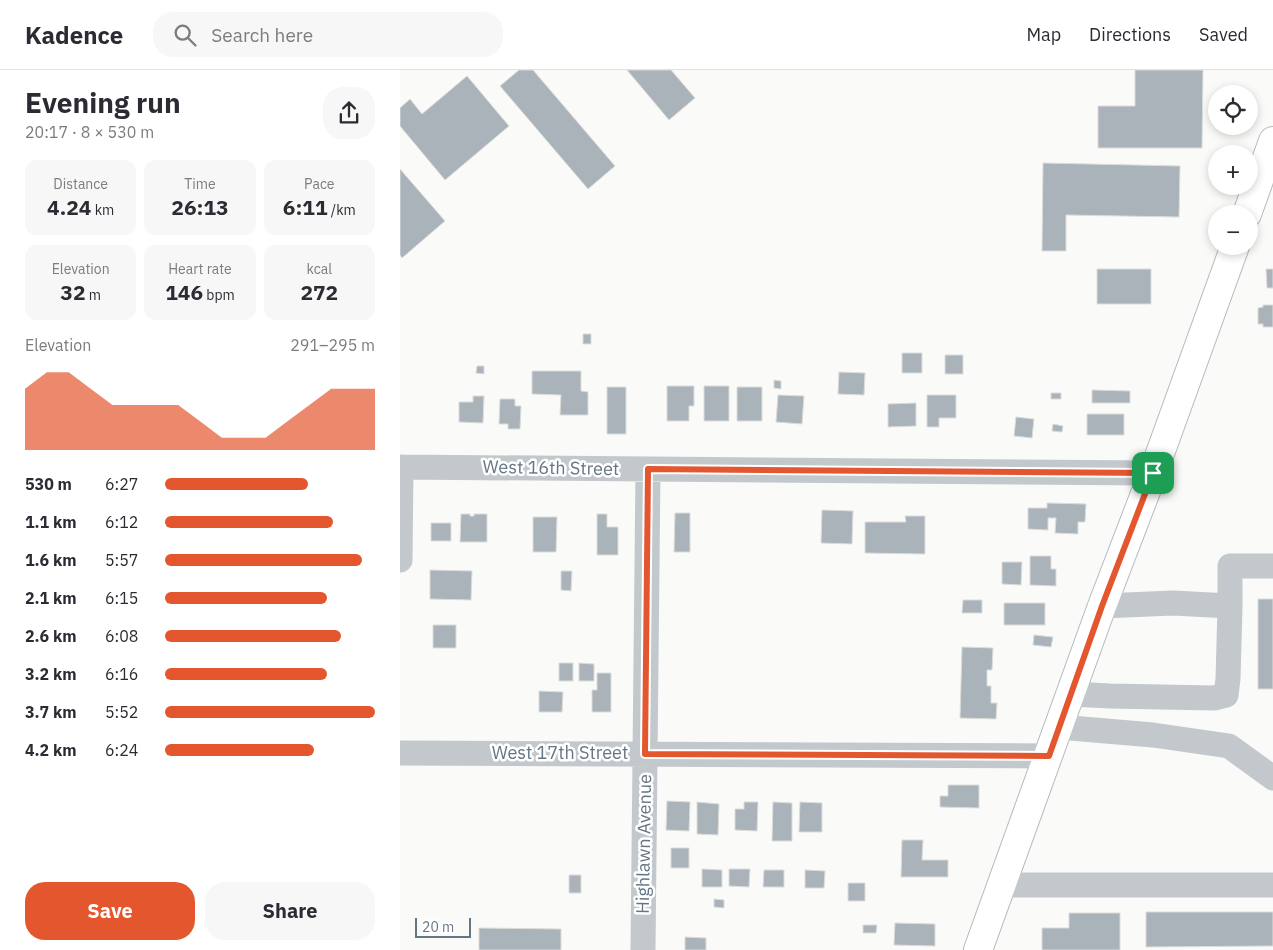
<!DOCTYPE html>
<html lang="en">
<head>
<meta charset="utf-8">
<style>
  :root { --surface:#fff; --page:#f7f7f7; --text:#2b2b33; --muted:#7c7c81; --line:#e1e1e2; --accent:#e4572e }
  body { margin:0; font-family:"IBM Plex Sans",sans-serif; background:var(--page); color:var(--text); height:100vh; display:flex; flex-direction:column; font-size:19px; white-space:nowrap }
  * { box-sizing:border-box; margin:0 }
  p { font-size:16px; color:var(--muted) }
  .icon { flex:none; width:28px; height:28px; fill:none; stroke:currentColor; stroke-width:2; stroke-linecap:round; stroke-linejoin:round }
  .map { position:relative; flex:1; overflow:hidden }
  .drawer { display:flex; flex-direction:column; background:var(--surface); width:400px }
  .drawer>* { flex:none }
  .controls { position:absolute; left:808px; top:15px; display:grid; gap:10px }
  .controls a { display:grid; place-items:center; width:50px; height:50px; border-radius:50%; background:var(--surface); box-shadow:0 2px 8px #0003; font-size:25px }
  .scale { position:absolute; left:15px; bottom:12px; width:56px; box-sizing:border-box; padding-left:5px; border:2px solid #657683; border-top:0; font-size:14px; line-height:18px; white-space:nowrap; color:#657683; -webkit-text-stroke:4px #fff; paint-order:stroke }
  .pin { position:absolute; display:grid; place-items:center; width:42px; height:42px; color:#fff; margin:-21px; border-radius:10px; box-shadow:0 2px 8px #0006 }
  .round { display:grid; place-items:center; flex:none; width:52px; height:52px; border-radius:20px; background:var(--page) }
  .headline { display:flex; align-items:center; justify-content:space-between; height:85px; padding:0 25px }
  h1 { font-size:28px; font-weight:700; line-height:38px }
  .metrics { display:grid; grid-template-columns:repeat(3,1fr); gap:8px; height:85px; padding:5px 25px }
  .metrics div { display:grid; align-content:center; border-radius:12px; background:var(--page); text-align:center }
  .metrics b { font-size:21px; font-weight:700 }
  .metrics small { font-size:14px; font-weight:400 }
  .metrics p { font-size:14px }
  .chart { height:140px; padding:10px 25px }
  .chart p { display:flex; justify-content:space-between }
  .chart svg { width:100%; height:90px; margin-top:5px; fill:var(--accent); opacity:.7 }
  .button { display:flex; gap:10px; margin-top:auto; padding:10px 25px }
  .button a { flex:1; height:58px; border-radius:20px; background:var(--accent); color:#fff; font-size:20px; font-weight:700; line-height:58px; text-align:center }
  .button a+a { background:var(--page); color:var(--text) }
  ul { padding:0 25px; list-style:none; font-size:16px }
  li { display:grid; grid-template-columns:80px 60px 1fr; align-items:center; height:38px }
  li i { height:12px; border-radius:6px; background:var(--accent) }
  header { display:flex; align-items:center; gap:30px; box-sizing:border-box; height:70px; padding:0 25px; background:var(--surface); border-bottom:1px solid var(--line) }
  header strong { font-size:24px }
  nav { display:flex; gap:28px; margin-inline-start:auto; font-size:18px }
  .search { width:350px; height:45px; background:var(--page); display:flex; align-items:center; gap:12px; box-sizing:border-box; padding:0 18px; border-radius:20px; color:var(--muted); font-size:19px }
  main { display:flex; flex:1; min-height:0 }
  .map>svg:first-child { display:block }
</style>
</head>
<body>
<header>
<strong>Kadence</strong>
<div class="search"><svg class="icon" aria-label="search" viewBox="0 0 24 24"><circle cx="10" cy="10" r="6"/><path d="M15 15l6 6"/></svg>Search here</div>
<nav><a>Map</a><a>Directions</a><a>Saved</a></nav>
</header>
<main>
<section class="drawer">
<div class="headline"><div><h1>Evening run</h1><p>20:17 · 8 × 530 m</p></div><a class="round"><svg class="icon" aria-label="share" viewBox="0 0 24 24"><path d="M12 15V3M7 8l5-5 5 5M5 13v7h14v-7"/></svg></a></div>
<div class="metrics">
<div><p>Distance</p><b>4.24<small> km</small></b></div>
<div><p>Time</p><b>26:13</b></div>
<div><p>Pace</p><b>6:11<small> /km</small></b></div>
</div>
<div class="metrics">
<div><p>Elevation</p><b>32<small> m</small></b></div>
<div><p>Heart rate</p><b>146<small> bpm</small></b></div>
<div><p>kcal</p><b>272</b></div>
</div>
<div class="chart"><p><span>Elevation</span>291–295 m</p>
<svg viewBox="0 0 160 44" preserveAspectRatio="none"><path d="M0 44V14L10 6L20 6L30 14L40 22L50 22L60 22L70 22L80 30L90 38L100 38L110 38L120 30L130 22L140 14L150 14L160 14V44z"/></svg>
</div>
<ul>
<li><b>530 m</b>6:27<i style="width:68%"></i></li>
<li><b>1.1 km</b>6:12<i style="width:80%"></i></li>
<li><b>1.6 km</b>5:57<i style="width:94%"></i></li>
<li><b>2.1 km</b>6:15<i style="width:77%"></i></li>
<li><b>2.6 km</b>6:08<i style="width:84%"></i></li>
<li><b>3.2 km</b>6:16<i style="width:77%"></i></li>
<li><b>3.7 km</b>5:52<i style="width:100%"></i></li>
<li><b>4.2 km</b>6:24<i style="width:71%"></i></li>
</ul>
<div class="button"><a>Save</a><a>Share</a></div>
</section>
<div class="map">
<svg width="873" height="880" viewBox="0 0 873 880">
  <rect width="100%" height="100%" fill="#fafaf8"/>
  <path fill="#aab3b9" stroke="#dcdcda" d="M119,0h14l82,96 -27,23 -88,-103z
    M227,0h44l24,28 -26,22z
    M735,0h68l-1,78h-104v-42h37z
    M67,6l42,50 -64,54 -45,-54v-18l10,-9 12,15z
    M643,93l137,3 -1,51 -113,-2v36h-24z
    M0,99l45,52 -43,37 -2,-3z
    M697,199h54v35h-54z
    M866,199h7v19h-6z
    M863,235h10v22h-10v-3h-5v-16l5,-1z
    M183,264h8v10h-8z
    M502,283h20v20h-20z
    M545,285h18v19h-18z
    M77,296h7v8l-8,-1z
    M132,301h49v20l7,1v23h-28l1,-20 -29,-1z
    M439,302l26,1 -1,22 -26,-1z
    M374,310l7,1v8l-7,-1z
    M267,316h27v20h-5v15h-22z
    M304,316h25v35h-25z
    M207,317h19v47h-19z
    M337,317h25v34h-25z
    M692,320l38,1v12h-38z
    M651,323h10v6h-10z
    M378,325l26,1 -2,28 -26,-2z
    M527,325h29v23h-17v9h-12z
    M73,326h11l-1,27 -24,-1v-20h14z
    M100,329h15v7h6l-1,23h-12v-5h-9z
    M516,333v23l-28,1v-23z
    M687,344h37v21h-37z
    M616,347l18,2 -2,19 -18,-2z
    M653,354l10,2 -1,6 -10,-1z
    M647,433l39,1 -1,18h-7v12l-23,-1 1,-15h-8v12l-20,-1v-21h19z
    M422,440l31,1 -1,33 -31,-1z
    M275,443h15v39h-16z
    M61,444h9v2h4v-2h13v28h-27z
    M197,444h10v13h11v28h-21z
    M505,446h20v38l-60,-1v-31h41z
    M133,447h24l-1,35h-23z
    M31,453h20v18h-20z
    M630,486h21v13h5v17l-26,-1z
    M602,492h20l-1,23 -19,-1z
    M30,500l42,1 -1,29 -41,-1z
    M161,501h11l-1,20 -10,-1z
    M858,529h15v90h-15z
    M563,530h19v13h-20z
    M604,533h41v22h-41z
    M33,555h23v23h-23z
    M634,565l19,2 -2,10 -18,-2z
    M562,577l31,1 -1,22h-5v16h4v17h6l-1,16 -36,-1z
    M159,593h14v18h-14z
    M179,593l15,1v17h-15z
    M197,603h14v39h-19v-22h5z
    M139,621l24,1 -1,20h-23z
    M548,715h31v23l-39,-1v-11h8z
    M267,731l23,1 -1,29 -23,-1z
    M297,732l22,2 -1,31 -21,-1z
    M344,732h14l-1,29 -22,-1v-21h9z
    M373,732l19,1v38h-20z
    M400,732l22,1v29h-23z
    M502,770h21l-1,20h26v17h-47z
    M271,778h18v20h-18z
    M302,799l20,1v17h-20z
    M329,799h21l-1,18 -20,-1z
    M364,800h20v17h-21z
    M405,800l20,1 -1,17h-19z
    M169,805h12v18h-12z
    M448,813h17v18h-17z
    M314,829l10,1v8l-10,-1z
    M746,842h127v34l-127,1z
    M669,843h51v37h-78v-22h27z
    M495,853l40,1v22l-41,-1z
    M463,855h14l-1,8h-13z
    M79,858l82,1v21h-82z
    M285,867l21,1v12h-21z"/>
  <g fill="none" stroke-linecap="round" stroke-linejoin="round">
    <g stroke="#b5babe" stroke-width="30">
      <path id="major" d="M847,144l26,-73
        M578,880l124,-344 51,-133 82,-227"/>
    </g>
    <path stroke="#c3c8cc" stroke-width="25" d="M0,397l753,6
      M0,490l1,-93
      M702,536l71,-3 57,3v-40h43
      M671,624l39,2 104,2 12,-3 2,-16 2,-73
      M659,657l94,8 76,11 44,32
      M0,683l649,3
      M602,815h271
      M243,880l5,-481"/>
    <use href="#major" stroke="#fff" stroke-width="28"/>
  </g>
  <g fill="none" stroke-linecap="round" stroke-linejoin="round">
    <g stroke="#fff" stroke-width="10">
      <path id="route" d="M248,399l505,4 -51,133 -53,150 -404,-2z"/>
    </g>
    <use href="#route" stroke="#e4572e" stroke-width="6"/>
  </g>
  <g text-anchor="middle" stroke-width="5" stroke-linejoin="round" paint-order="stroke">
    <g font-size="18" fill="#657683" stroke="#fff">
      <text transform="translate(151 398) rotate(1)" y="6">West 16th Street</text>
      <text x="160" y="689">West 17th Street</text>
      <text transform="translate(244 774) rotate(-89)" y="6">Highlawn Avenue</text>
    </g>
  </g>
</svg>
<div class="controls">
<a><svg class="icon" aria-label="locate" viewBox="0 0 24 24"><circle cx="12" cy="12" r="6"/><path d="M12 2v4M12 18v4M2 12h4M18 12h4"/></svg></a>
<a>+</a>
<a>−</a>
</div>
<div class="scale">20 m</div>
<div class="pin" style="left:753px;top:403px;background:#1e9e55"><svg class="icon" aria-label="arrive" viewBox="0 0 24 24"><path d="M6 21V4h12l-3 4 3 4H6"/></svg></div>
</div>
</main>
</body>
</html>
